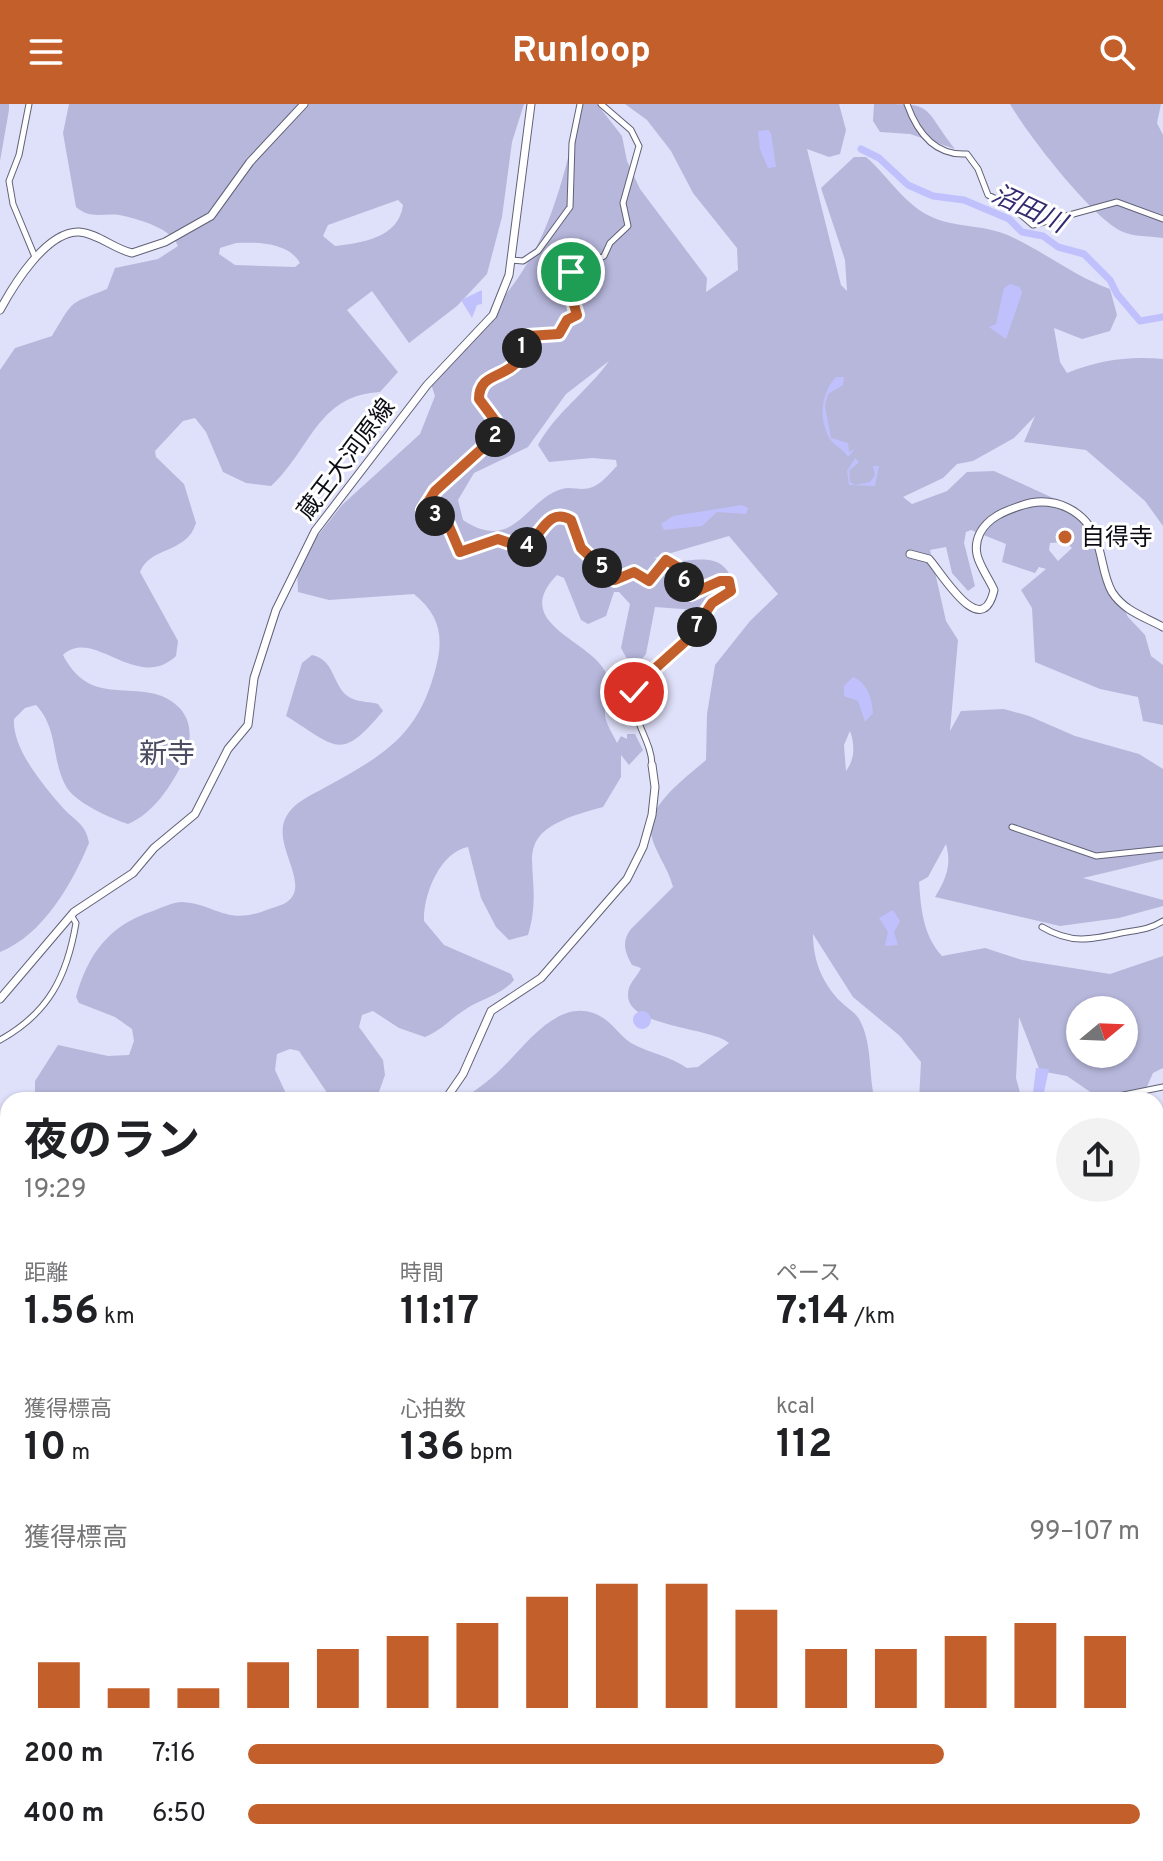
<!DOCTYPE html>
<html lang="ja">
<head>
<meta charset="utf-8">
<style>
  :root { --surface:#fff; --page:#f2f2f2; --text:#202124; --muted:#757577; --accent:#c35f2a }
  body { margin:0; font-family:Overpass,"Noto Sans JP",sans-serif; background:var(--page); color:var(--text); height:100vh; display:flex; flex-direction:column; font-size:30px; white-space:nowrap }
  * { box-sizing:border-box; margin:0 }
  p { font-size:26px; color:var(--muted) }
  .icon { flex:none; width:44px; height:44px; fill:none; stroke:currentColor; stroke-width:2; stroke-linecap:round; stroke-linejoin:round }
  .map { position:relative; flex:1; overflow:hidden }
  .details { position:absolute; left:0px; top:988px; width:1164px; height:770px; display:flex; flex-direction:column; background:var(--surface); border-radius:24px 24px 0 0; box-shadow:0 2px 6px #0004 }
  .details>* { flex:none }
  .needle { width:52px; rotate:71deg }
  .controls { position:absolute; left:1066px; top:892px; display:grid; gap:16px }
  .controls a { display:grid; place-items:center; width:72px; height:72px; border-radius:50%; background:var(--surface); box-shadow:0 2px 6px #0004; font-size:40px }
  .pin { position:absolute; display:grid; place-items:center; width:68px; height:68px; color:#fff; margin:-34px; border:4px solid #fff; border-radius:50%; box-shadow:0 2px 8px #0007 }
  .km { position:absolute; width:40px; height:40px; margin:-20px; border-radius:50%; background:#222; color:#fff; font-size:22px; line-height:40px; text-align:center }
  .round { display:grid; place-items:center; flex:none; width:84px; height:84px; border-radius:42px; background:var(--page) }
  .summary { display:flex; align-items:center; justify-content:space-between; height:136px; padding:0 24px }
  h1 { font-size:44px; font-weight:700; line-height:60px }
  .metrics { display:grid; grid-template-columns:repeat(3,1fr); gap:12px; height:136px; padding:8px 24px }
  .metrics div { display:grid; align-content:center }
  .metrics b { font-size:40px; font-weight:700 }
  .metrics small { font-size:22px; font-weight:400 }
  .metrics p { font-size:22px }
  .chart { height:224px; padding:16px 24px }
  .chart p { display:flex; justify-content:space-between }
  .chart svg { width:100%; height:144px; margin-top:8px; stroke:var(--accent); stroke-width:6 }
  ul { padding:0 24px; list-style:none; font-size:26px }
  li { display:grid; grid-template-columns:128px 96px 1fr; align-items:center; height:60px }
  li i { height:20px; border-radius:10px; background:var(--accent) }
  header { display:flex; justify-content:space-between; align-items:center; height:104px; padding:0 24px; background:var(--accent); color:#fff; font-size:36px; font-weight:700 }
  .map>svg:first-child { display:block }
</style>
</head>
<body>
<header><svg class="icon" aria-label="menu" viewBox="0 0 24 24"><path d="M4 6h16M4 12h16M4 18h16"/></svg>Runloop<svg class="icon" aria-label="search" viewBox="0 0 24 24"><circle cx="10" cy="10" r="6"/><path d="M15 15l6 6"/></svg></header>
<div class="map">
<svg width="1163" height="1757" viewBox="0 0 1163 1757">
  <rect width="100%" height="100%" fill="#dfe0f9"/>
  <path fill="#d3d4f4" d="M1163,1518v215l-7,1v-214z
    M1003,1750h133l-8,7h-123z"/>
  <path fill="#b7b7dc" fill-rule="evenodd" d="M0,0h9v6l-9,51z
    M69,0h455l-12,38 -10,75 -15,57 -30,32 -48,37 -37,-52 -25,19 51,62 -18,20c-63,3 -70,59 -109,94l-25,-3 -23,-11 -17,-40 -11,-14 -12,3 -28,30 1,6 28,27 12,39c-9,31 -46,23 -56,49l38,69 -2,15c-39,37 -83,-30 -113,-1 7,14 19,28 35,32 21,6 49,1 68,11 29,15 28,43 15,68 -12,23 -29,48 -53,58 -18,-6 -50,-20 -61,-36 -16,-26 -8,-59 -31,-83l-11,3 -11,11c-2,30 30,67 49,89 12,13 23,16 26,35 -17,41 -46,92 -89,109v-582l15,-22 37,-12c23,-38 16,-31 55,-47l8,-21 43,-9 20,-13c-6,-17 -37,-26 -54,-30 -18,-5 -32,5 -48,-9l-13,-74zM398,96l5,5c-4,33 -42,38 -68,41l-12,-10 5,-11zM236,139c21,-1 52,-1 64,20l-5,4 -60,-2 -16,-11 1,-6z
    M582,0h15l25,32 5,25 13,28 67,89 -1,14 32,-22 -1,-22 -44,-55 -22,-42 -24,-31 -22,-16h214l7,26 -6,24 -11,3 -22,-8 34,136 6,6 -2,-31 -24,-72 33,-31h12c23,20 39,49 68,61 24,10 55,7 78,19 34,16 62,39 98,52l7,26 -7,16 -28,8 -28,-11 6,34 7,11c33,-13 61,-17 96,-14v167l-18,-25 -59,-51 -62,-8 11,-26 -21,22 -41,23 -16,3 -14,14 -40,19 9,7 35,-13 20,-19 27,-1 72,33 23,19 26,68 13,26 17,18 6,21 12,9v60l-20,-4 -5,-24 -38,-8 -65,-27 -3,-54 -11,-18 25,-21 -7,-2 -4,6 -33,-11 4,-18 -35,-14 -5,2 -2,11 11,43 -7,5 -16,-18 -6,-26 -16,3 16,71 12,19 -8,91 11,-20 43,-2 25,7 46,20 64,18 24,15v90l-80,19 80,22v6l-44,12 -59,8 -125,-29c11,-18 17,-32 11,-53l-18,33 -9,5c2,27 4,53 23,74l43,-8 37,12 88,14 53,-18v112l-10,5 -12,27h-39l-35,-24 -27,-5 -21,-54 -3,61 6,22h-103l2,-38 -21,-26 -47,-39 -40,-63c0,26 9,49 28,68 5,5 15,11 18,17 14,24 9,56 16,81h-413c15,-11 31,-22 44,-36 22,-22 54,-67 92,-49 13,6 21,20 33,28 18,10 39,13 56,25l11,-1 31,-24c-19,-16 -102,-16 -101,-48 0,-13 9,-17 13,-27l-9,-3c-7,-13 -11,-23 -1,-36l42,-42c-5,-20 -18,-34 -22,-53 -6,-28 37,-58 55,-74l1,-46 8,-49 35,-44 28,-27 -49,-58 -75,22c29,12 65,-16 79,24l-24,29 -54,-4 -9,47 -5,6 -14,-1 -6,-11 9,-44 -11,-12h-5l-8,24 -18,8 -7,-4 -17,-42 -7,-3c-47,48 31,64 48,96 8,15 -1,27 0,43 0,9 8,20 12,29l4,-7 6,3v-5h8l8,16 -14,15 -8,-10v22l-18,30c-110,28 -53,55 -75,128l-19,5 -13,-13 -15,-29 -13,-51c-28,5 -45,48 -44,74l20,24 67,29 3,6c-13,16 -35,19 -51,31 -14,9 -21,19 -38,26l-26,-9 -26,-17 -11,4 -3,12 24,33 2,15 -9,25h-44l-33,-49 -9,-2 -13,5 -2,16 14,30h-196l-5,-3 -53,3v-19l23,-36 50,11 21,-1 5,-14 -2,-12 -17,-12 -36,-14 -3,-6c12,-43 33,-72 77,-86 8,-3 20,-9 29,-9 33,2 44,23 82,9 6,-3 17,-5 23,-9 25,-18 -16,-57 -1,-85 8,-15 24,-21 38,-29 62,-34 96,-53 113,-125 7,-31 0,-50 -23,-69l-85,6 -31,-8 -1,-25 11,-19 34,-43 78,-71 15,-38 -5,-15c34,-38 72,-75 98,-119 29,-47 40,-106 54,-158zM609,257c-22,31 -53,51 -71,84l11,17 43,-4 24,2 1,6c-11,11 -19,23 -35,23 -6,0 -14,-2 -20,0 -36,10 -48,65 -99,31l-5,-20 16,-27 54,-26 38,-53zM1066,438l6,6 -14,13 -9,-11 1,-7zM850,627c5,14 5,28 -4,40l-2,-26zM1080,906h44v44h-44z
    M874,0c63,0 46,0 81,45l-45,-15 -30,-2 -7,-11z
    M1010,0h151l-4,19 6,12v103c-12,-2 -26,-1 -37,-5 -30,-9 -100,-101 -116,-129z
    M312,551c25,5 20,36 41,44 7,3 18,3 25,5l5,7c-43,51 -45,37 -97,5l16,-53z
    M8,1047v82l-8,-6v-54z
    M8,1181v229l-8,3v-228z
    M1156,1205l7,3v305l-7,3z
    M831,1750h140l11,7h-155z"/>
  <path fill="#c0c0fd" d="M768,26l3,3 5,34 -8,1 -8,-19 -2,-18z
    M1010,180l10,3 2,6 -16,46 -17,-12 7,-3 8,-36z
    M482,186v14l-5,1 -5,13 -11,-18z
    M836,273h8l-1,8 -15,9 -3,12 6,32 17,5 1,9 6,-3 -7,8c-5,-9 -14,-11 -18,-18 -12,-20 -9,-46 6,-62z
    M855,354l4,4 -10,9 1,11 5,3 15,-3 5,-7 -2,-9h6l-4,20 -26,-1 -2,-14z
    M742,401l6,3 -2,6 -29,-2 -15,14 -38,4 -3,-6 12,-8z
    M853,573c14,5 19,22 20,36l-8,9 -7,-21 -14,-5v-10z
    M893,806l7,11 -6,11 4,13 -13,1 3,-14 -9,-14z
    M633 916a9 9 0 1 1 18 0a9 9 0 1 1-18 0Z
    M1036,964l13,1 -6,28 -10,-4z"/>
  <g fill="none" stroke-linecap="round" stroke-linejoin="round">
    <path stroke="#c0c0fd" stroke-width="2" d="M0,1638l8,2
      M240,1750l7,7
      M648,1750l1,7"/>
    <path stroke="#c0c0fd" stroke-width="7" d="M861,45l18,9 29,27 25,11 31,4 45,19 13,13 21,4 15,11 26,7 26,26 7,14 23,27 23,-4"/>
    <g stroke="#606176" stroke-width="7">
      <path id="street" d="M29,0l-10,51 -10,26 4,23 22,53
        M601,0l30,26 8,16 -16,57 5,23 -18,17 -6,13 -33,16 -2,15 9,25 -11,8 -5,12 -34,4 -14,30 -23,10 -11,12 -1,11 18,24v12l-62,56 -12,19 25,14 12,28 38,-13 26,9c17,-10 24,-42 47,-28l10,28 34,32 19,-8 15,9 17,-21 10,6 15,28 29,-13h9l2,10c-26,17 -24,29 -42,47 -18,18 -41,32 -55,54 -4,26 18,49 18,73
        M907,0c10,28 28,52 60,50l11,15 10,26 24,12 21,18 84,-23 46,17
        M511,156l12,1 15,-10 32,-44 2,-64 8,-39
        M1012,723l84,29 67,-7
        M1042,823c29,17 48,13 79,6 15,-3 28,-3 42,-12
        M0,936c49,-27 67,-64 76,-117l-5,-8
        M1099,996l64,-13
        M0,1014l8,5
        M0,1044l8,2
        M1156,1176l7,-6
        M0,1480l8,-2
        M0,1547l8,13
        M1,1602l2,14
        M1156,1737l7,-2
        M244,1750l7,7
        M268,1750l5,7
        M651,1750l1,7
        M721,1750l2,7
        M795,1757l2,-7
        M1133,1757l7,-7"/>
    </g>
    <g stroke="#606176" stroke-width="9">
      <path id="secondary" d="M0,206c13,-24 46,-79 79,-78 18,1 35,17 53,21l33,-11 46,-26 39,-54 54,-58
        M910,450l19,5c12,13 53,84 65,31 -9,-20 -25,-35 -14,-57 8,-15 24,-22 40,-27 33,-12 68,4 78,39 5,16 6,33 14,47 12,19 33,25 51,35
        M0,895l74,-87 59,-39 21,-25 41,-34 33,-65 20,-24 6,-47 22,-68 39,-79 112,-146 66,-70 16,-40 22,-171
        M445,996l18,-26 28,-63 50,-33 86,-99 16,-32 9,-32 3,-28 -3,-22
        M1156,1291l7,-1
        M0,1613l8,10
        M63,1750l2,7
        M219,1757l1,-7
        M534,1757l5,-7"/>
    </g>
    <use href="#street" stroke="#fff" stroke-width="5"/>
    <use href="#secondary" stroke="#fff" stroke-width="7"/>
    <g stroke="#6d6d7d" stroke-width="5">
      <path id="rail" d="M734,1750l13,7"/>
    </g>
    <use href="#rail" stroke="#fff" stroke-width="2" stroke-dasharray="6" stroke-linecap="butt"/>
  </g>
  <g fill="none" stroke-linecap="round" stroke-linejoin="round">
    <g stroke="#fff" stroke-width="16">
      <path id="route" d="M571,168l-2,15 8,28 -10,5 -8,14 -31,2c-6,9 -5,22 -14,29 -14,13 -35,10 -35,34l18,24v12l-62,56 -12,19 25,14 12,28 38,-13 26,9c17,-10 23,-42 47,-28l10,28 34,32 19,-8 15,9 17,-21 10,6 15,28 29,-13h9l2,10 -19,12 -24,36 -48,43 -6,10"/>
    </g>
    <use href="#route" stroke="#c35f2a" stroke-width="10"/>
  </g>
  <circle fill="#c35f2a" stroke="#fff" stroke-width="3" cx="1065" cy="433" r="8"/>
  <g text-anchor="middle" stroke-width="6" stroke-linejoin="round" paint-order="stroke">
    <g font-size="24" fill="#0c0c14" stroke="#fff">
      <text transform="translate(346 355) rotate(-53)" y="8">蔵王大河原線</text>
    </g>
    <g font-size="24" fill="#0c0c14" stroke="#fff" text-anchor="start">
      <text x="1081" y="441">自得寺</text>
    </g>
    <g font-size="26" font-style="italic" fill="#332a70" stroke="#fff">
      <text transform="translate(1029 104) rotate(25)" y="9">沼田川</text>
    </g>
    <g font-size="28" fill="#4c4d62" stroke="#fff">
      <text x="167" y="659">新寺</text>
    </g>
  </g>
</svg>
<div class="controls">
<a><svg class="needle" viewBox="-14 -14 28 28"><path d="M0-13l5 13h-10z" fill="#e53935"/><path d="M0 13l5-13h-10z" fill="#757577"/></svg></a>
</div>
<div class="pin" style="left:571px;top:168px;background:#1e9e55"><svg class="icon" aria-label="arrive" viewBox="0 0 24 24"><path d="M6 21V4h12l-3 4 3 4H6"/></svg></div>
<div class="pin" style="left:634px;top:588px;background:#d93025"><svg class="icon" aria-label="check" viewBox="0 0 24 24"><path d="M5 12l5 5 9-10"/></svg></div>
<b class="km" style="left:522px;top:244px">1</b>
<b class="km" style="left:495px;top:333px">2</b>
<b class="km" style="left:435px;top:412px">3</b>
<b class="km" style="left:527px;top:443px">4</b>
<b class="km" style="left:602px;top:464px">5</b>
<b class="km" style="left:684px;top:478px">6</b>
<b class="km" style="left:697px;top:523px">7</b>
<section class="details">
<div class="summary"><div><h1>夜のラン</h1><p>19:29</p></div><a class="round"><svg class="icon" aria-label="share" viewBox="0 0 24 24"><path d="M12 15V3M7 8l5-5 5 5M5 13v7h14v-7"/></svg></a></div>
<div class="metrics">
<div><p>距離</p><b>1.56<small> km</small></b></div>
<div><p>時間</p><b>11:17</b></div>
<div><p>ペース</p><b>7:14<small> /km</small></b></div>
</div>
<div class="metrics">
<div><p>獲得標高</p><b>10<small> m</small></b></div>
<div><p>心拍数</p><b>136<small> bpm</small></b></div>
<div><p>kcal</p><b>112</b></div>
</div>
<div class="chart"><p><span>獲得標高</span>99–107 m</p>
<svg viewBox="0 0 160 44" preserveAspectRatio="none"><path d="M5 44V30M15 44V38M25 44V38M35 44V30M45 44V26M55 44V22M65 44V18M75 44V10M85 44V6M95 44V6M105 44V14M115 44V26M125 44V26M135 44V22M145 44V18M155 44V22"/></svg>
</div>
<ul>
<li><b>200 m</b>7:16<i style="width:78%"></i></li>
<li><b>400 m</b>6:50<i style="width:100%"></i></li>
</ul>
</section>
</div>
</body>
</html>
